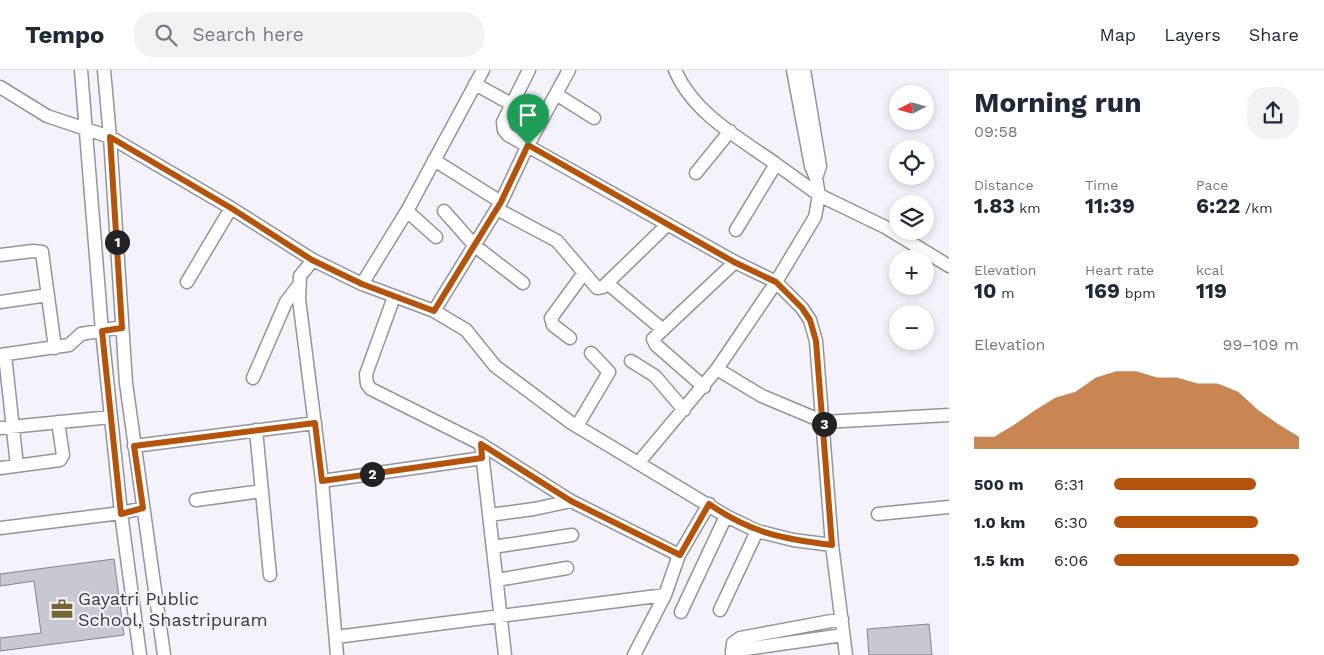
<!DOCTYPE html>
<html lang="en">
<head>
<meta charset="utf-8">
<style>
  :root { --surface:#fff; --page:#f2f2f3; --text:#1f2937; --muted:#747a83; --line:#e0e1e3; --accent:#b45309 }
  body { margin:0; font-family:"Work Sans",sans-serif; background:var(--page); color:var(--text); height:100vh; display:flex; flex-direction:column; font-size:19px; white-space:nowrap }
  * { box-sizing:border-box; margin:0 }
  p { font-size:16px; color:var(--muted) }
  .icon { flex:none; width:28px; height:28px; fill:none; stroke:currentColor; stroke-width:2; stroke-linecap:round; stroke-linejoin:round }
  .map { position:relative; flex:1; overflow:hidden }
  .sheet { display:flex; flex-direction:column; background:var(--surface); width:375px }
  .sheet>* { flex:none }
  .needle { width:32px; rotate:264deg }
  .fabs { position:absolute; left:889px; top:15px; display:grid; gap:10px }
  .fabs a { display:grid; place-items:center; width:45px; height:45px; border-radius:50%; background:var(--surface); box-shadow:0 2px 8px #0003; font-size:25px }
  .pin { position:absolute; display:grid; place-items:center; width:42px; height:42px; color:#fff; margin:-51px -21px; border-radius:50% 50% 50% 0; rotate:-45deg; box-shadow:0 0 5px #0007 }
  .pin .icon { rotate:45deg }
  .km { position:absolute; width:25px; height:25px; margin:-12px; border-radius:50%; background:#222; color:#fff; font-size:14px; line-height:25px; text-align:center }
  .round { display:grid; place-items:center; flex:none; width:52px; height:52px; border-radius:20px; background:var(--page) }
  .head { display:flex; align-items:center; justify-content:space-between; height:85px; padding:0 25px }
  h1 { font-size:28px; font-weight:700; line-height:38px }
  .figures { display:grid; grid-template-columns:repeat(3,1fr); gap:8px; height:85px; padding:5px 25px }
  .figures div { display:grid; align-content:center }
  .figures b { font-size:21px; font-weight:700 }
  .figures small { font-size:14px; font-weight:400 }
  .figures p { font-size:14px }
  .chart { height:140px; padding:10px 25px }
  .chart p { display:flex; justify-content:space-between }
  .chart svg { width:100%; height:90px; margin-top:5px; fill:var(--accent); opacity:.7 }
  ul { padding:0 25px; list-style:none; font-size:16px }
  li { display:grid; grid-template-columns:80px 60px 1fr; align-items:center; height:38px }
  li i { height:12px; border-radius:6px; background:var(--accent) }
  header { display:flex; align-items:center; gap:30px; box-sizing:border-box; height:70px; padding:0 25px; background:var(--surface); border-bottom:1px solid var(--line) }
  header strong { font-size:24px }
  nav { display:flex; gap:28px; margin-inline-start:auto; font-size:18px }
  .search { width:350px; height:45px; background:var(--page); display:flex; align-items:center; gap:12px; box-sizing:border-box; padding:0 18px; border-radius:20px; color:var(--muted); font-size:19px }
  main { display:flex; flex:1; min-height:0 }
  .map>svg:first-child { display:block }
</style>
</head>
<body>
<header>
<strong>Tempo</strong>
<div class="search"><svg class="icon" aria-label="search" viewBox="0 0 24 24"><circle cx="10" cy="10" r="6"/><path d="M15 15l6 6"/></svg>Search here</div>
<nav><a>Map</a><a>Layers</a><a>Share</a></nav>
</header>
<main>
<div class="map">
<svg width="949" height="585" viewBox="0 0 949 585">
  <rect width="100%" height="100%" fill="#f4f2fa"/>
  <path fill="#c8c8d0" stroke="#84848b" d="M114,489l10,76 -124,16v-13l41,-5 -7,-52 -34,5v-12z
    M929,554l3,31h-63l-2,-26z"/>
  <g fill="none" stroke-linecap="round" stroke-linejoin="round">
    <g stroke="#96949b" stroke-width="15">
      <path id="minor" d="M81,0l21,261 19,182 19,142
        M104,0l6,67 16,246 38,272
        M529,0l-26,52 1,8 4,5 227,127 41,20 26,26 8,12 6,21 16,204 14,110
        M675,0c18,43 64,68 101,94l-40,66
        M804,0l16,96 -4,12
        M475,14l36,20
        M0,17l47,29 63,21 121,71 82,52 49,24 72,27 32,19 29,36 75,56 156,94 31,15 36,9 39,5
        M556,24l38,24
        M434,90l67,42
        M776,94l43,31 66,32 64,39
        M696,103l34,-42
        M497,139l60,32 40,47 6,-1 64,-62
        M407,141l29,26
        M444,141l31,35 48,37
        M0,185l33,-4 9,1 13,96
        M313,190l-13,16 -1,23 23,182 15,174
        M187,212l44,-74
        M607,213l55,46
        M362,214l45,-73 76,-141
        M394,227l-28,77 1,10 4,5 110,55 90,57 108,54
        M0,232l48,-7
        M434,241l67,-109 27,-57 41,-75
        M570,268l-17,-13 -2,-7 33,-45
        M0,285l69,-10 12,-11 41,-7
        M5,285l12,111
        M631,291l24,15 29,34
        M717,299l45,27 62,26 125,-7
        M253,308l33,-76 13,-17
        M704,317l-48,-42 -3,-6 82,-77
        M577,356l32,-54 -18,-19
        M0,358l111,-11
        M256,360l14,145
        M481,374l24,211
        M134,376l181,-23
        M639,392l78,-93 59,-87 39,-65 4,-22 -3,-17 -5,-12 -18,-96
        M0,398l60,-8 3,-5 -5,-33
        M322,411l161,-23
        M196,430l66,-9
        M878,444l71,-7
        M489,445l45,-6 37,-8
        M0,458l121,-15 22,-5
        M493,477l79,-12
        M497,510l70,-12
        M720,540l37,-79
        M681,542l45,-96
        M336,567l329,-42
        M732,581l111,-16
        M634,585l31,-60 14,-40 30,-51
        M732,585l1,-12 7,-5 102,-19"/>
    </g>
    <use href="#minor" stroke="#fff" stroke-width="12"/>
  </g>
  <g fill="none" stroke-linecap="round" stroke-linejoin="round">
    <g stroke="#fff" stroke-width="10">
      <path id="route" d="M110,67l121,71 81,52 50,24 72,27 67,-109 27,-57 206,117 42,20 26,26 8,12 6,21 16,204c-49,-6 -81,-12 -123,-41l-29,51 -109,-54 -90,-57 1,14 -160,23 -7,-58 -181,23 9,62 -22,6 -19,-183 20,-3z"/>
    </g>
    <use href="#route" stroke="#b45309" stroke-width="6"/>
  </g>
  <defs>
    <g id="office-bare" transform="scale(1.725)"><path d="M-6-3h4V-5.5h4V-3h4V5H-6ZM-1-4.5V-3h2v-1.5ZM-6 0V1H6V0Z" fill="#756735" stroke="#f4f2fa" stroke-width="2.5" paint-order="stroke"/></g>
  </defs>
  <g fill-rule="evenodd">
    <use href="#office-bare" x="62" y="539"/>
  </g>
  <g text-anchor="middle" stroke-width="4" stroke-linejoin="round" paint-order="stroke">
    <g font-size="18" fill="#3c3b3e" stroke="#f4f2fa" text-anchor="start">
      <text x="78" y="535">Gayatri Public<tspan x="78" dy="21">School, Shastripuram</tspan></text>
    </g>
  </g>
</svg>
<div class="fabs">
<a><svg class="needle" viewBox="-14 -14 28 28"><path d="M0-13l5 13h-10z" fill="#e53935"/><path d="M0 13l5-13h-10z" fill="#747a83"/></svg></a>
<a><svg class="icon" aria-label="locate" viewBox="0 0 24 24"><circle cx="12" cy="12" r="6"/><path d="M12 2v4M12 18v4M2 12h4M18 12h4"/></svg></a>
<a><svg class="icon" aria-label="layers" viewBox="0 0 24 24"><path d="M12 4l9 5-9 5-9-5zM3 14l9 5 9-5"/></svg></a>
<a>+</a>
<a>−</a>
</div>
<div class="pin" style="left:528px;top:75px;background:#1e9e55"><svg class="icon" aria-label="arrive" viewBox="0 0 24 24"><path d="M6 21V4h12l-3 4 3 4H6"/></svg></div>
<b class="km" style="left:117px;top:172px">1</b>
<b class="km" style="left:372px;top:404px">2</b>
<b class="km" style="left:824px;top:354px">3</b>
</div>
<section class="sheet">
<div class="head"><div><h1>Morning run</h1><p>09:58</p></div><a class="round"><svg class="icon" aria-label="share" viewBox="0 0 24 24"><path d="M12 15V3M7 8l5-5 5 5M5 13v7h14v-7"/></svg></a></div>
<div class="figures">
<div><p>Distance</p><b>1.83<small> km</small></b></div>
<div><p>Time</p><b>11:39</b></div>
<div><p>Pace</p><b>6:22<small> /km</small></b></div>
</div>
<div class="figures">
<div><p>Elevation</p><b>10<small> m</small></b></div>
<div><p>Heart rate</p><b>169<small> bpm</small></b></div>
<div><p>kcal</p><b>119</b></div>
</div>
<div class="chart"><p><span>Elevation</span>99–109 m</p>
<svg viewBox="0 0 160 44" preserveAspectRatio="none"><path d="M0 44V38L10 38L20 32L30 25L40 19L50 16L60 9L70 6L80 6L90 9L100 9L110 12L120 12L130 16L140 25L150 32L160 38V44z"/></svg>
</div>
<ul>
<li><b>500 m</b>6:31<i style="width:77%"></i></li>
<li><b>1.0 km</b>6:30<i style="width:78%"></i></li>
<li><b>1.5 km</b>6:06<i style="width:100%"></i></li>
</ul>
</section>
</main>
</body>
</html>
